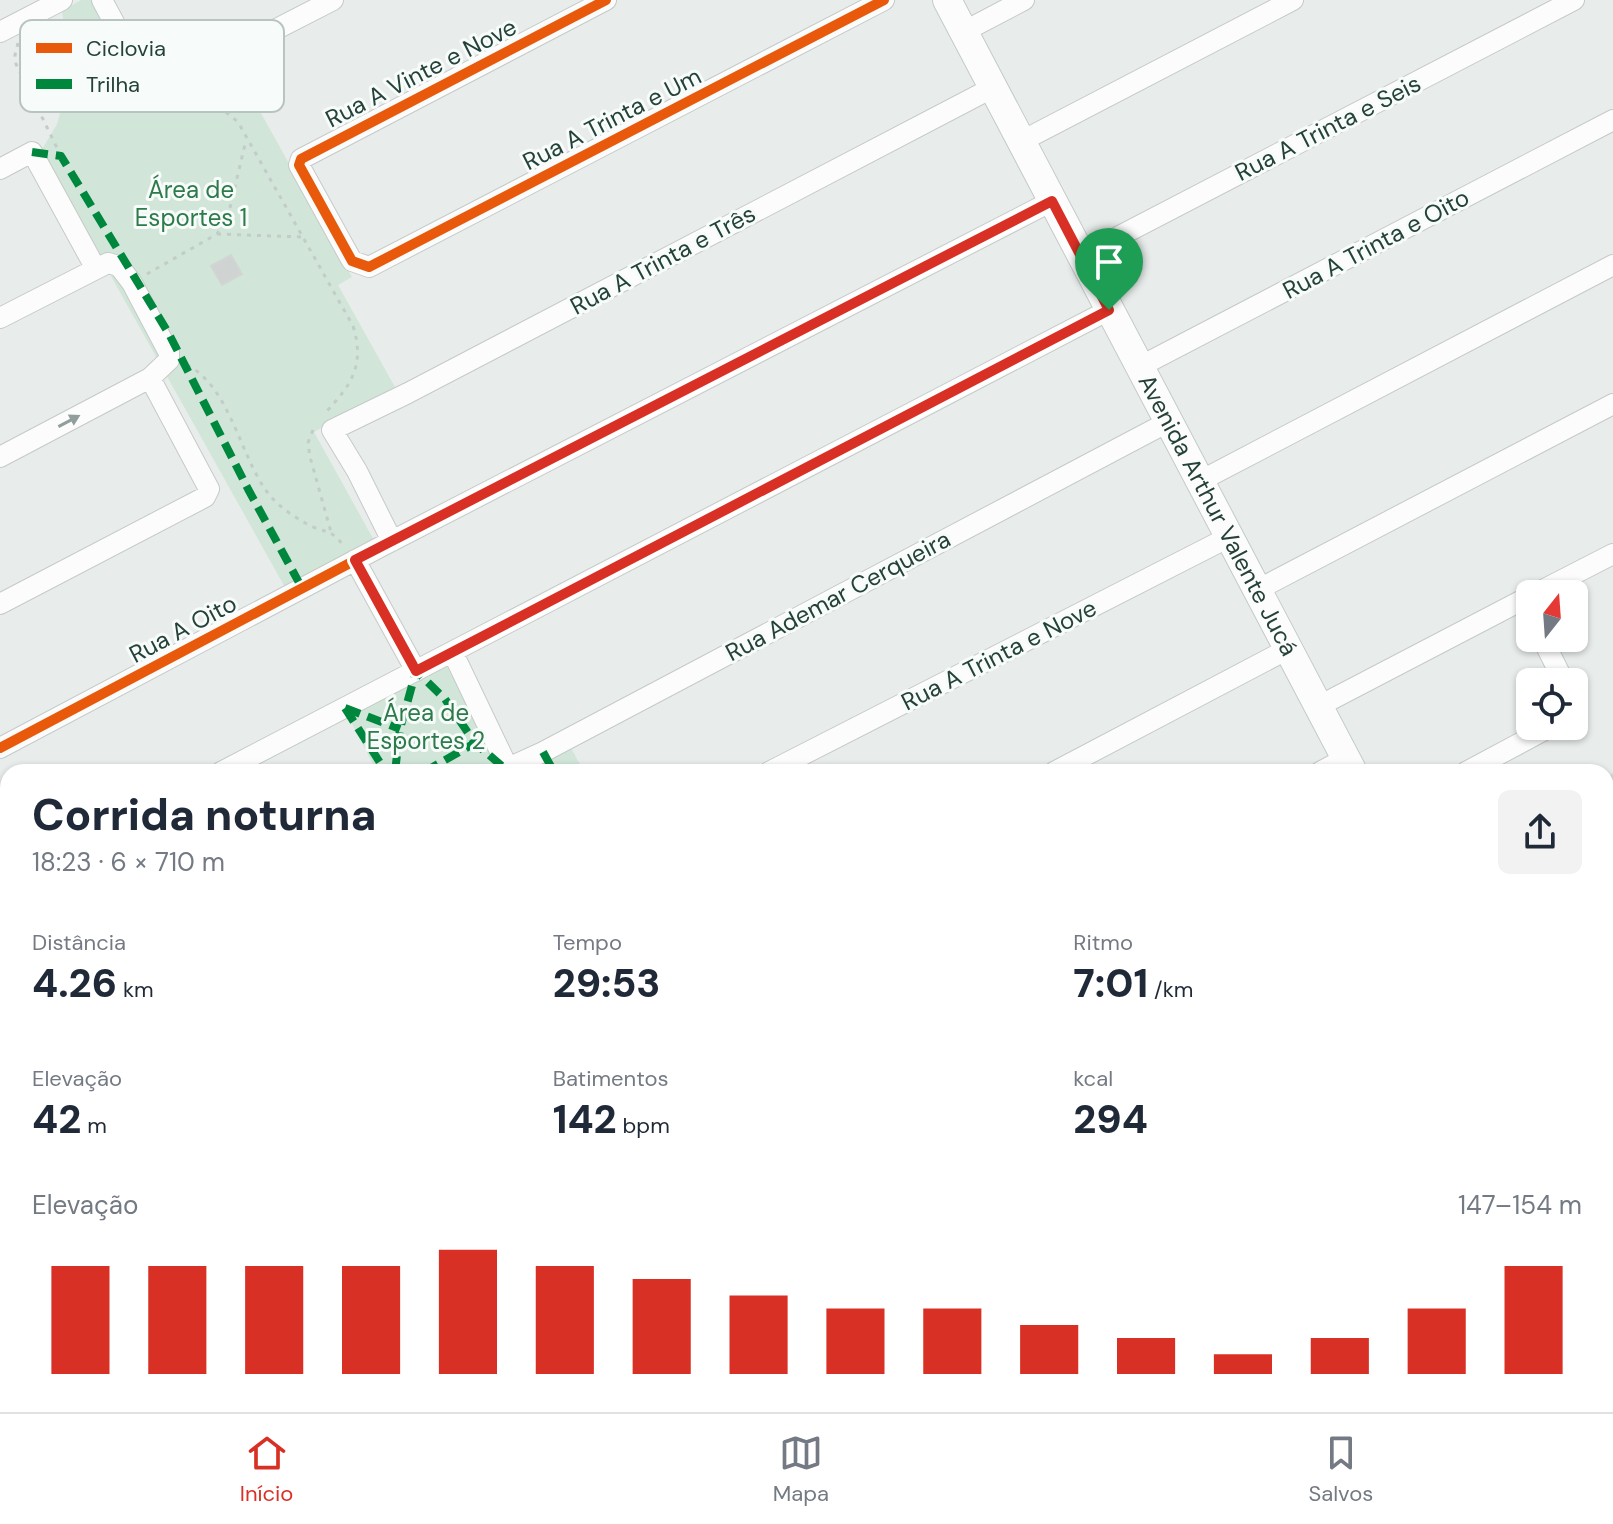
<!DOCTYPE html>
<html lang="pt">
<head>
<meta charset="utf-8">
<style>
  :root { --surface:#fff; --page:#f2f2f3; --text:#1f2937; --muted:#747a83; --line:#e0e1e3; --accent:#d93025 }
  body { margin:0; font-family:"DM Sans",sans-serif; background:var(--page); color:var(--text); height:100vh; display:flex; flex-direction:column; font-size:30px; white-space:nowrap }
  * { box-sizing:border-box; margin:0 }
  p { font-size:26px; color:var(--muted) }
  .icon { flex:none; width:44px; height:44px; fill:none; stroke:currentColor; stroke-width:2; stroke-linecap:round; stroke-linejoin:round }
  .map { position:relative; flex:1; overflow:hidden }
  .drawer { position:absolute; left:0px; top:764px; width:1614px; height:648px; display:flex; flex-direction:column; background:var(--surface); border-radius:24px 24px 0 0; box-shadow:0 2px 6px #0004 }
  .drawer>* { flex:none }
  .needle { width:52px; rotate:17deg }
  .controls { position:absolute; left:1516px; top:580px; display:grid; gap:16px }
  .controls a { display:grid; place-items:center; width:72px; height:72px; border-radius:12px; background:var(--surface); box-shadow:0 2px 6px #0004; font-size:40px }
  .pin { position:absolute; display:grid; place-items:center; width:68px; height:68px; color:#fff; margin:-82px -34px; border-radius:50% 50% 50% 0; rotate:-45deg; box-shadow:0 0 8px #0007 }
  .pin .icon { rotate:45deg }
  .round { display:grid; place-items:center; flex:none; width:84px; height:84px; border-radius:12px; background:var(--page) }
  .summary { display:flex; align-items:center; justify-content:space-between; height:136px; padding:0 32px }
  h1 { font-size:44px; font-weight:800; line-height:60px }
  .stats { display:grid; grid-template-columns:repeat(3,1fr); gap:12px; height:136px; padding:8px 32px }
  .stats div { display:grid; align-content:center }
  .stats b { font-size:40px; font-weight:800 }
  .stats small { font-size:22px; font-weight:400 }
  .stats p { font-size:22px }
  .chart { height:224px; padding:16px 32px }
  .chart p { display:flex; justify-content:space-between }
  .chart svg { width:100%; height:144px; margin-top:8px; stroke:var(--accent); stroke-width:6 }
  .tabs { display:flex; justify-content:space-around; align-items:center; height:112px; border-top:2px solid var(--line); background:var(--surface); font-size:22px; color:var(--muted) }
  .tabs a { display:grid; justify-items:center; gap:4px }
  .tabs .selected { color:var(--accent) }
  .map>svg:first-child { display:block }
</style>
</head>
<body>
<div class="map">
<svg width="1613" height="1412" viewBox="0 0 1613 1412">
  <rect width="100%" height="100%" fill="#e8edeb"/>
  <path fill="#d6dedb" d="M1613,773v359l-5,2 -2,-357z"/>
  <path fill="#d1e6d8" d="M81,0h13l57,102 80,-43 121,218 -14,8 57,102 -81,45 61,110 -88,49 -246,-440 16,-27 13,-47 -8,-66z
    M446,665l57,107h-126l-29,-56z
    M569,744l15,28h-69z
    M1613,1024v70l-7,-2v-46z"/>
  <path fill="#cfd4d2" stroke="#d1d6d4" stroke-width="2" d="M231,255l11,19 -20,11 -11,-19z
    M1606,849l7,2v50l-7,22z
    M1607,930l6,2v24l-7,-3z"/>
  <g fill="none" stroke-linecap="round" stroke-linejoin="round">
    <g stroke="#c5cac8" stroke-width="22">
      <path id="street" d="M102,0l38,71 16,20 177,-91
        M606,0l-305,159 -2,6 53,96 17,6 515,-267
        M0,32l62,-32
        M963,32l61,-32
        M1020,142l273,-142
        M0,169l32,-17 64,117 12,-6 11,3 13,17 37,70v7l-19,18 59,111 -4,8 -205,107
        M1081,256l493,-256
        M0,318l96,-49
        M1139,367l474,-247
        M0,457l150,-79
        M1200,481l413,-216
        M392,541l-35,-70 -25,-41 76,-37 584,-305
        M355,560l61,111
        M1257,590l356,-186
        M1535,594l78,-40
        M1542,638l22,44
        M453,653l55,115 35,-16 625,-330
        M1574,703v7
        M1319,706l211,-110
        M0,748l384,-203 668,-344
        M221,772l888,-462
        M769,772l460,-235
        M1054,772l234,-123
        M1320,772l26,-14
        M1466,772l86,-46
        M0,886l8,-4
        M0,1031l8,-4
        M1606,1156h7
        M0,1175l8,-4
        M0,1322l8,-4
        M839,1404l4,8
        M1295,1404l4,8
        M94,1412l15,-8
        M379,1412l16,-8
        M653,1412l16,-8
        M923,1412l16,-8"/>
    </g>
    <g stroke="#c3cbc8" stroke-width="30">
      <g id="secondary">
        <path id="s1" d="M947,0l406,772"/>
        <path d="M1214,1412l15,-8"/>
      </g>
    </g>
    <path stroke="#c3ccca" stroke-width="3" stroke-dasharray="4 6" stroke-linecap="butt" d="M18,43l-3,12 1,9 45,92
      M178,100l43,8 17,14 115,204c12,39 -1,58 -27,86
      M217,234l86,3
      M147,274l70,-40 11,-18 18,-76
      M187,365c41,20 53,88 78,124 10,15 26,26 42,35 18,10 22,3 36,21
      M313,430l-5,13 2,14 21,75"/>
    <use href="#street" stroke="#fcfcfc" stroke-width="20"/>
    <use href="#secondary" stroke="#fcfcfc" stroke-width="28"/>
    <path stroke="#00873e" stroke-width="8" stroke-dasharray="16 8" stroke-linecap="butt" d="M32,152l29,4 108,178 79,155 54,99
      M345,708l41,64
      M345,708l55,21
      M543,752l11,20
      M395,772l5,-43 16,-58 29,28 30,44 34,29
      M424,772l51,-29
      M1606,1360l7,4"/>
    <g stroke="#f7fbf9" stroke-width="15">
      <path id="cycleway" d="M606,0l-305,159 -2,6 53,96 17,6 515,-267
        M0,748l384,-203 668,-344"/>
    </g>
    <use href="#cycleway" stroke="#e8590c" stroke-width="10"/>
  </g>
  <defs><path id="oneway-solid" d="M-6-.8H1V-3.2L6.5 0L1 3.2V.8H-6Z" transform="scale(2)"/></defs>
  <use fill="#909f9b" href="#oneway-solid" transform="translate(69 421) rotate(-28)"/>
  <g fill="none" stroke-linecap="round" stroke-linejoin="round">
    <g stroke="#fff" stroke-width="16">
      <path id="route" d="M1052,201l57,109 -693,361 -61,-111z"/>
    </g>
    <use href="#route" stroke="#d93025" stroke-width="10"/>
  </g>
  <g text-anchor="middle" stroke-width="6" stroke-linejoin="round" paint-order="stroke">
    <g font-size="24" fill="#24423a" stroke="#f7fbf9">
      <text transform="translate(421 73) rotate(-27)" y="8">Rua A Vinte e Nove</text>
      <text transform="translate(612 119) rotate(-27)" y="8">Rua A Trinta e Um</text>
      <text transform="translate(1328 128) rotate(-27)" y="8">Rua A Trinta e Seis</text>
      <text transform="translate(1376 244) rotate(-28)" y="8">Rua A Trinta e Oito</text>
      <text transform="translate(663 260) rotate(-28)" y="8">Rua A Trinta e Três</text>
      <text dy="8" stroke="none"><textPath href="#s1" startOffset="582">Avenida Arthur Valente Jucá</textPath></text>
      <text transform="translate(838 596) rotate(-28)" y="8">Rua Ademar Cerqueira</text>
      <text transform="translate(183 629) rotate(-28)" y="8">Rua A Oito</text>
      <text transform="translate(999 655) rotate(-27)" y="8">Rua A Trinta e Nove</text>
    </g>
    <g font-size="24" fill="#2d7a4b" stroke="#f7fbf9">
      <text x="191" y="198">Área de<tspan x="191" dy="28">Esportes 1</tspan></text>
      <text x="426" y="721">Área de<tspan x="426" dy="28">Esportes 2</tspan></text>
    </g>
  </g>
  <rect x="20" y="20" width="264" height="92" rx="12" fill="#f7fbf9" stroke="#b8c4c0" stroke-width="2"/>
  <rect x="36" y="43" width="36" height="10" fill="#e8590c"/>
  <rect x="36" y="79" width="36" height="10" fill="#00873e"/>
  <g font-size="22" fill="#24423a">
    <text x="86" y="56">Ciclovia</text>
    <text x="86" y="92">Trilha</text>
  </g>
</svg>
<div class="controls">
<a><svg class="needle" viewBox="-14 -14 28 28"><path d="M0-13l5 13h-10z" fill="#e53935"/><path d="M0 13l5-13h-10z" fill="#747a83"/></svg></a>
<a><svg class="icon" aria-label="locate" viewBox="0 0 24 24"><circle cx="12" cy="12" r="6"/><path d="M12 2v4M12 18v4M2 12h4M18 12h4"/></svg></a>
</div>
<div class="pin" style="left:1109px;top:310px;background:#1e9e55"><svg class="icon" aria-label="arrive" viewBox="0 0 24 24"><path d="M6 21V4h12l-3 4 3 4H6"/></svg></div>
<section class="drawer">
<div class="summary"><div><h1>Corrida noturna</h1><p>18:23 · 6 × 710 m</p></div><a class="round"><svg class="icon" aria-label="share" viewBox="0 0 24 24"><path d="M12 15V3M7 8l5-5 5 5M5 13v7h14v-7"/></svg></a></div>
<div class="stats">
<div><p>Distância</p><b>4.26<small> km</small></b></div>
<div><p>Tempo</p><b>29:53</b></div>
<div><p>Ritmo</p><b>7:01<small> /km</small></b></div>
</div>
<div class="stats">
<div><p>Elevação</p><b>42<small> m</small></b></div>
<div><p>Batimentos</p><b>142<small> bpm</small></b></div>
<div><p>kcal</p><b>294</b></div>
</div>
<div class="chart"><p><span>Elevação</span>147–154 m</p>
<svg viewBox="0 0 160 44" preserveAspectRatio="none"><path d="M5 44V11M15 44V11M25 44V11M35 44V11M45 44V6M55 44V11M65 44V15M75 44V20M85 44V24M95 44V24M105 44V29M115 44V33M125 44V38M135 44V33M145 44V24M155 44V11"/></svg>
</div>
</section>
</div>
<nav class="tabs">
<a class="selected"><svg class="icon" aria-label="home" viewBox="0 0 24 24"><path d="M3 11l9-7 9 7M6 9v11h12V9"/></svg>Início</a>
<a><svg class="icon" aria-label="map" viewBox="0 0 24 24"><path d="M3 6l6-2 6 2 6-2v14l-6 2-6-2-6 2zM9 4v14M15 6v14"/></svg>Mapa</a>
<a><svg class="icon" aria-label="saved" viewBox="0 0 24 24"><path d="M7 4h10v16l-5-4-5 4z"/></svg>Salvos</a>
</nav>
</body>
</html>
